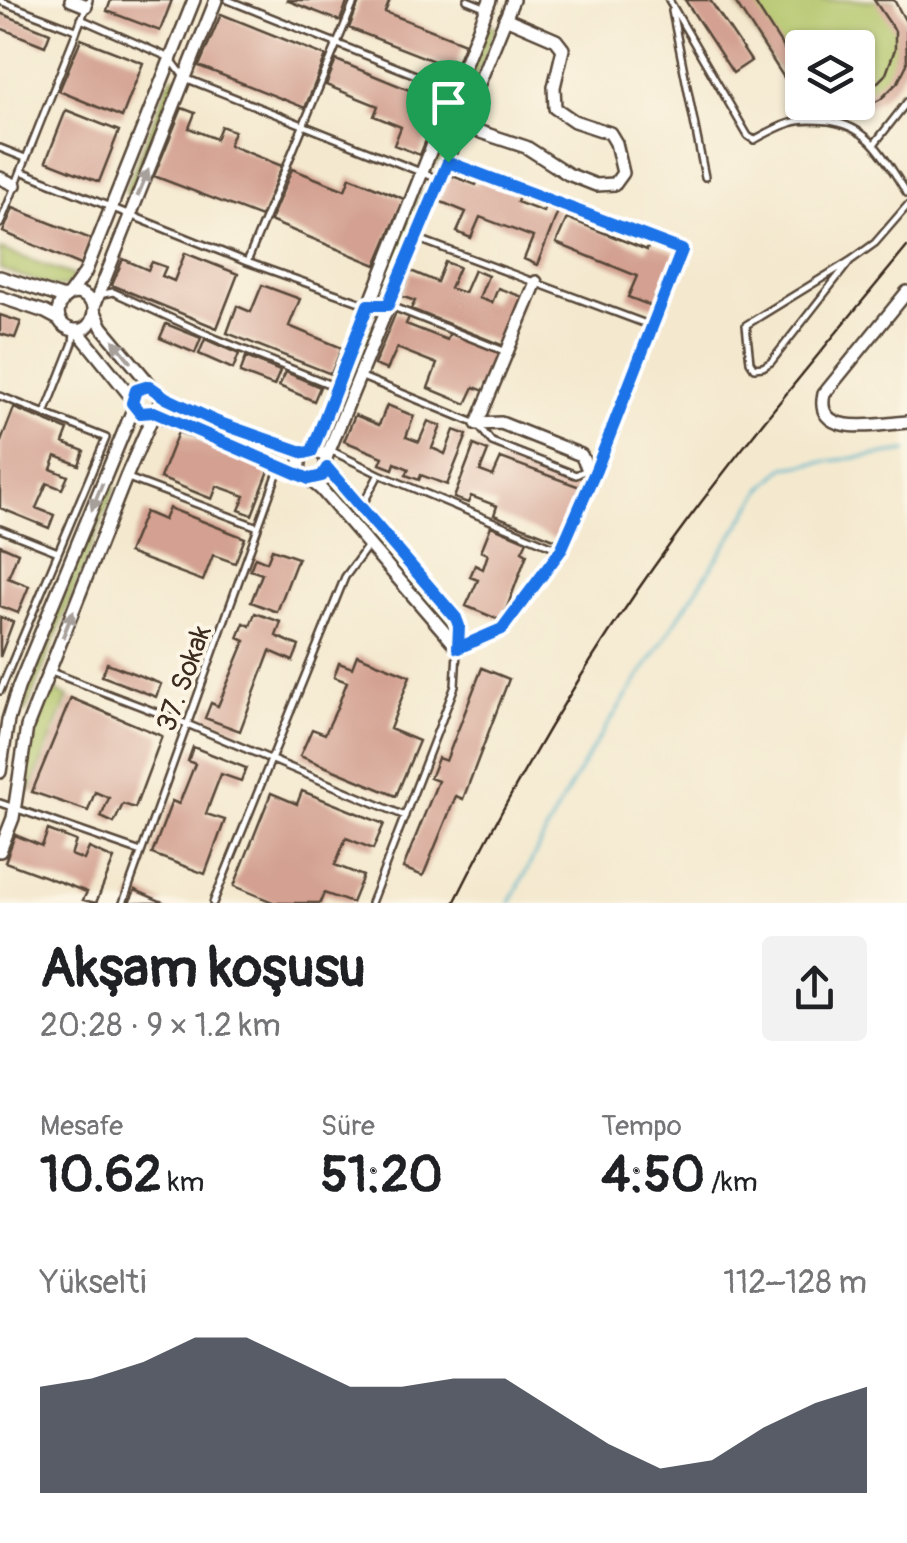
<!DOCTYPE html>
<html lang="tr">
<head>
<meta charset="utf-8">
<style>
  :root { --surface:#fff; --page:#f2f2f2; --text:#202124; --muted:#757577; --accent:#111827 }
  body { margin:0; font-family:Pangolin,sans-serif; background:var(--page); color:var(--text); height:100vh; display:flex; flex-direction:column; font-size:38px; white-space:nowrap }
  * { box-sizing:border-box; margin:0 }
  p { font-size:32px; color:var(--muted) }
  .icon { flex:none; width:55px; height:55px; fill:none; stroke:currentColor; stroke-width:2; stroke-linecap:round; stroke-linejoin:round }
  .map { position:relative; height:903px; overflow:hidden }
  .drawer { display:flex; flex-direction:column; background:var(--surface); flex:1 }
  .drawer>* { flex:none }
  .fabs { position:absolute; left:785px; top:30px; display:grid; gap:20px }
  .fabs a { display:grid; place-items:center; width:90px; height:90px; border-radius:10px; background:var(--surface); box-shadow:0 2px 8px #0004; font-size:50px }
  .pin { position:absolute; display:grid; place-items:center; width:85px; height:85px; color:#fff; margin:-102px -42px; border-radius:50% 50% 50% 0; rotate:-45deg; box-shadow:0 0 10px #0007 }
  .pin .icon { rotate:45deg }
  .round { display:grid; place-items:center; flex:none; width:105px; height:105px; border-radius:10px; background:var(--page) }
  .headline { display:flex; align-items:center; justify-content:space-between; height:170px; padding:0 40px }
  h1 { font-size:55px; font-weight:800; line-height:75px }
  .figures { display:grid; grid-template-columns:repeat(3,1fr); gap:15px; height:170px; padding:10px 40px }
  .figures div { display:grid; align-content:center }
  .figures b { font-size:50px; font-weight:800 }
  .figures small { font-size:28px; font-weight:400 }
  .figures p { font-size:28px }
  .chart { height:280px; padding:20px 40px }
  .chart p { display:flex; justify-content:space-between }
  .chart svg { width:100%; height:180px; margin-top:10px; fill:var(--accent); opacity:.7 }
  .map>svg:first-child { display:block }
</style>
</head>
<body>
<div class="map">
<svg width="907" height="903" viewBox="0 0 907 903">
  <rect width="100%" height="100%" fill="#fcf5e5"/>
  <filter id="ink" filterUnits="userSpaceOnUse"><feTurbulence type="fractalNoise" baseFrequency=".01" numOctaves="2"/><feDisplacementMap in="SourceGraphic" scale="20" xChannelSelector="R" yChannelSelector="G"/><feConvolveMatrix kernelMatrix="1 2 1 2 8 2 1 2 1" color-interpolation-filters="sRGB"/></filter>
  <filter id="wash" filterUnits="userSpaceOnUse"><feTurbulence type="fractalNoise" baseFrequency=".0048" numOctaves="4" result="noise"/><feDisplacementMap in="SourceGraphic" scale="40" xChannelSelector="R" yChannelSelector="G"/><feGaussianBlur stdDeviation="2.25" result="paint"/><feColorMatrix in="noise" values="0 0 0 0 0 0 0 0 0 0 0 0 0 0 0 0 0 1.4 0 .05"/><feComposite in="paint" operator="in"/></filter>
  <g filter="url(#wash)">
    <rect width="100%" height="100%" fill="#f4e9cf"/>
    <path fill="#b0c468" stroke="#767743" stroke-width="2.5" d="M734,0h160c13,62 -13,135 -84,103l48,-1v-54h-56v51l-3,2z
      M491,24l5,3 -55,136 -4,1 -4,-3 55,-135z
      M175,76l4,4 -46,114 -4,2 -4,-5 46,-113z
      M421,191h6l2,3 -43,103h-5l-2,-4z
      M0,249l75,27 -8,10 -14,1 -53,-18z
      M371,325l3,5 -43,105 -6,1 -1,-2 43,-108z
      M176,408l107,43 1,4 -6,3 -104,-42 -3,-4z
      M112,485l3,3 -89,223 -6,1 -1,-4 89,-221z
      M334,487l5,2 96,111 18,24 -4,5 -118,-138z
      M48,688l20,9 -38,94 -9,-2 11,-62z"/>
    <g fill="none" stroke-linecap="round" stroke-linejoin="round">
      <path stroke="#4ab0c9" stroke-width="2.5" d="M510,903l52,-102 32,-55 170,-259 21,-20 122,-16"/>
    </g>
    <g id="blocks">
      <path fill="#d3a091" d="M111,0h61l-12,31 -53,-20z
        M286,0h62l-8,21z
        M360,0h30l-5,12 80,31 -11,26 -105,-41z
        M685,0h25l41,61 -18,12z
        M734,0h19l49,77v22l-3,2z
        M874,0h20l12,22 1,42 -9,18 -17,17 -24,12 -26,-1 -20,-8h47v-7l13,-6 15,-15 9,-25v-18z
        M0,13l50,20 -5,13 -45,-18z
        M221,14l105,42 -21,52 -106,-42z
        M81,39l62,24 -21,54 -63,-26z
        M336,60l105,43 -21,52 -26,-10 7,-18 -27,-11 4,-10 -52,-21z
        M182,108l13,5 -6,15 27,11 5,-13 13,5 -5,14 53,21 -21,51 -107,-41z
        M66,110l53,21 -20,51 -53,-21z
        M292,169l53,21 5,-13 54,22 -28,66 -106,-44z
        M450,175l26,10 3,-6 41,16 -3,7 26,10 3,-8 13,5 -22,56 -13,-6 9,-22 -53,-20 -9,21 -14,-6 9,-20 -27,-11z
        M13,208l78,31 -10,26 -78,-33z
        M567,218l80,32 3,-8 26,11 -22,54 -26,-10 9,-21 -81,-33z
        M185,253l53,21 -21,54 -105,-43 11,-26 25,11 4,-8 14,5 -4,9 12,5z
        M445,262l14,5 -9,21 14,5 10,-23 14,6 -9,22 13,5 6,-15 25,9 -19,49 -93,-37 4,-8 -14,-5 10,-25 26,11z
        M262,285l38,14 -11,27 53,22 -11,26 -104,-41 10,-27 14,6z
        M396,312l13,5 -3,7 41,16 3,-7 52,21 -15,38 -13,-5 -8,17 -38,-16 9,-24 -40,-16 -10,22 -13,-5z
        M0,315l21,7 -6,16 -15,-4z
        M166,324l35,14 -6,15 -35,-15z
        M205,339l34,15 -6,15 -34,-15z
        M246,357l34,14 -6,15 -34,-13z
        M286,372l34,15 -6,14 -35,-15z
        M387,405l27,11 -8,21 13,5 9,-21 13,5 -9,22 13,6 9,-24 13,5 -20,50 -26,-10 -2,5 -13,-5 3,-6 -14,-6 -2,6 -13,-5 3,-7 -39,-16 11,-26 24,10z
        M14,408l54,22 -5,13 21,8 -5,14 -23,-9 -5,13 17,7 -6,13 -15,-6 -11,25 18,7 -5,13 -49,-20v-64z
        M178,432l92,36 -18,47 -13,-5 6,-14 -28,-10 -5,13 -52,-21z
        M474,445l14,6 -8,20 13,5 8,-18 79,29 -21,54 -65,-26 3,-9 -26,-10 -3,7 -14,-5z
        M169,508l76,30 -10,25 -22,-8 -10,26 -75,-28 17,-41 19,8z
        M491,526l36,15 -5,10 5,3 -25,67 -36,-15 12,-26 -8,-3 5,-12 8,4 5,-15 -7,-3z
        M0,545l18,8 -10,25 21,8 -11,27 -18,-7z
        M272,549l26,9 -21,54 -26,-10 11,-28 -12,-4 5,-13 12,5z
        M255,613l26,9 -5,14 23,10 -6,15 -23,-10 -30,80 -35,-13 6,-15 7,3 27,-65 -7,-3 6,-15 6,3z
        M0,617l13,5 -13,35z
        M357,655l53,21 -20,53 29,12 -23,55 -96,-40 12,-27 13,5 12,-26 10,-26 -13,-5 5,-14 13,5z
        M107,663l54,21 -5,13 -54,-21z
        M482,668l27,11 -46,120 -7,-3 -33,80 -20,-8 35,-87 -8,-3 8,-20 8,3z
        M71,698l91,38 -27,72 -12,-4 -9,19 -13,-6 8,-19 -14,-6 -7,19 -56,-19z
        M193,747l53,21 -5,13 -20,-7 -10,26 -5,14 19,6 -20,54 -53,-20 20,-53 7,3 16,-40 -7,-3z
        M302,791l82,33 -11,25 -27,-11 -11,27 28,11 -11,27 -28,-10 -4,10h-45l-41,-17 37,-93 26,11z
        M48,830l28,11 -5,14 13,5 5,-12 25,11 -18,44 -13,-3 4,-8 -82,-30 10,-27 27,11z
        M135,890l30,13h-36z"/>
    </g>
  </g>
  <g filter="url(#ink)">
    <use href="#blocks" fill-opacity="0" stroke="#574739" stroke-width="2.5"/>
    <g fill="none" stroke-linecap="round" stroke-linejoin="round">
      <g stroke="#574739" stroke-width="10">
        <path id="service" d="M228,0l225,90
          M467,0l20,8
          M669,0l79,136 6,4c11,-6 23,-13 36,-17 12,-4 26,-3 39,-2 43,6 56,39 78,72
          M0,1l76,29
          M672,11l33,166
          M81,19l89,39 15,20 253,101
          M875,143l32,-41
          M0,148l25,10
          M21,171l226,91 121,43h20l116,46
          M0,224l89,-224
          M416,238l233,87
          M850,261l-79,101 -8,5 -9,1 -4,-6 -4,-37 104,-64 25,-18 32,-37
          M247,262l108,-262
          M99,295l14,-3 104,47 119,48
          M362,377l115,47 15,18 84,33 10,-5
          M0,396l106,42 -106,253
          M45,414l28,-71 1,-10
          M332,451l47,23 182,76
          M128,478l130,49
          M362,506l17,-32
          M0,529l58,23
          M51,672l136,52 218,92
          M0,803l141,49
          M123,903l156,-434
          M213,903l132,-326 22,-30
          M371,903l84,-217 2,-35"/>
      </g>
      <g stroke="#574739" stroke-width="16">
        <path id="minor" d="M71,0l15,6
          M462,126l64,21 42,27 28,11 19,-1 8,-11 -7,-30 -6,-10 -36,-12 -19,-13 -1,-21 9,-38 -7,-9 -51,-22
          M448,162l234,88 -86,220 -35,80 -59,79 -44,19
          M0,178l15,7
          M0,277l64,21
          M536,282l-59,142 24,-1 80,32 7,14
          M907,292l-83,102c-11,45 58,30 83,28
          M69,295l16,-22 109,-273
          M0,297l45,15 15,8
          M94,306c-22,-35 -53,12 -24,23 17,6 25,-9 24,-23l122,-306
          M95,312l7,15 51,61
          M77,330l55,68
          M132 400a14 14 0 1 1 28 0a14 14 0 1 1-28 0Z
          M157,391c40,30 101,45 148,62
          M312,451l178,-451
          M326,458c-7,-9 -16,-9 -25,-2l-2,14 6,7 9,3 12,-7v-15l187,-458
          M327,468l129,150 3,8 -1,22
          M309,479l12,10 137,159
          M0,772l8,-52 10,-32 116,-281
          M0,851l13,-33 14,-91 99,-250 28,-64 151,64"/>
      </g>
      <use href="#service" stroke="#fff" stroke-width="5"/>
      <use href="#minor" stroke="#fff" stroke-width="11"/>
      <path stroke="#3b2a1e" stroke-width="2.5" d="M454,903c54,-108 116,-215 185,-315 82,-119 176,-229 268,-341"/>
    </g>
    <defs><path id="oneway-solid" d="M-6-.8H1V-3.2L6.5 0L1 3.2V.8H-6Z" transform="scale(2.5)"/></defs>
    <g fill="#a79f9a">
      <use href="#oneway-solid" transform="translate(143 183) rotate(-68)"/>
      <use href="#oneway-solid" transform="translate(122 351) rotate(-129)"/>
      <use href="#oneway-solid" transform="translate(97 497) rotate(112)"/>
      <use href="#oneway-solid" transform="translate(68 624) rotate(-68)"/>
    </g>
  </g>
  <g fill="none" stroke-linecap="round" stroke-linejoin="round" filter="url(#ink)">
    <g stroke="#fff" stroke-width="20">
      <path id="route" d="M448,162l234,88 -86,220 -35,80 -59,79 -44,19 1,-22 -3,-8 -129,-150 -5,8 -13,3 -155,-67 -14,1 -8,-10 4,-13 13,-4 17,12 51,24 88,31 7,-2 56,-146h20z"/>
    </g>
    <use href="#route" stroke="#1a73e8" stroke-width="12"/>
  </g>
  <g text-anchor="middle" stroke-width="8" stroke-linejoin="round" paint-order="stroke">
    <g font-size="28" fill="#3b2a1e" stroke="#fcf5e5">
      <text transform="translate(183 678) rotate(-70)" y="10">37. Sokak</text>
    </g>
  </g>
</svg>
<div class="fabs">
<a><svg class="icon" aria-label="layers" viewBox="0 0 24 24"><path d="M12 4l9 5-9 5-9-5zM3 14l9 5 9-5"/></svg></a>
</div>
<div class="pin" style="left:448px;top:162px;background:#1e9e55"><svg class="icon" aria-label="arrive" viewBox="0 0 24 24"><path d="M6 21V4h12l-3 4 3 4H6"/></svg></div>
</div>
<section class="drawer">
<div class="headline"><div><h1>Akşam koşusu</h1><p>20:28 · 9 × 1.2 km</p></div><a class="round"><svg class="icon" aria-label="share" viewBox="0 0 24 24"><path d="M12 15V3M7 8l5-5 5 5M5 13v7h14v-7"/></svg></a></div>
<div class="figures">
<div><p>Mesafe</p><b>10.62<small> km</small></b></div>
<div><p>Süre</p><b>51:20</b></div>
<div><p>Tempo</p><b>4:50<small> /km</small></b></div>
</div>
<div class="chart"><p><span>Yükselti</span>112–128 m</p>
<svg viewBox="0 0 160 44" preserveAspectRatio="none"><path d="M0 44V18L10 16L20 12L30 6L40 6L50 12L60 18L70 18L80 16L90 16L100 24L110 32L120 38L130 36L140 28L150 22L160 18V44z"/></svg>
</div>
</section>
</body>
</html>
